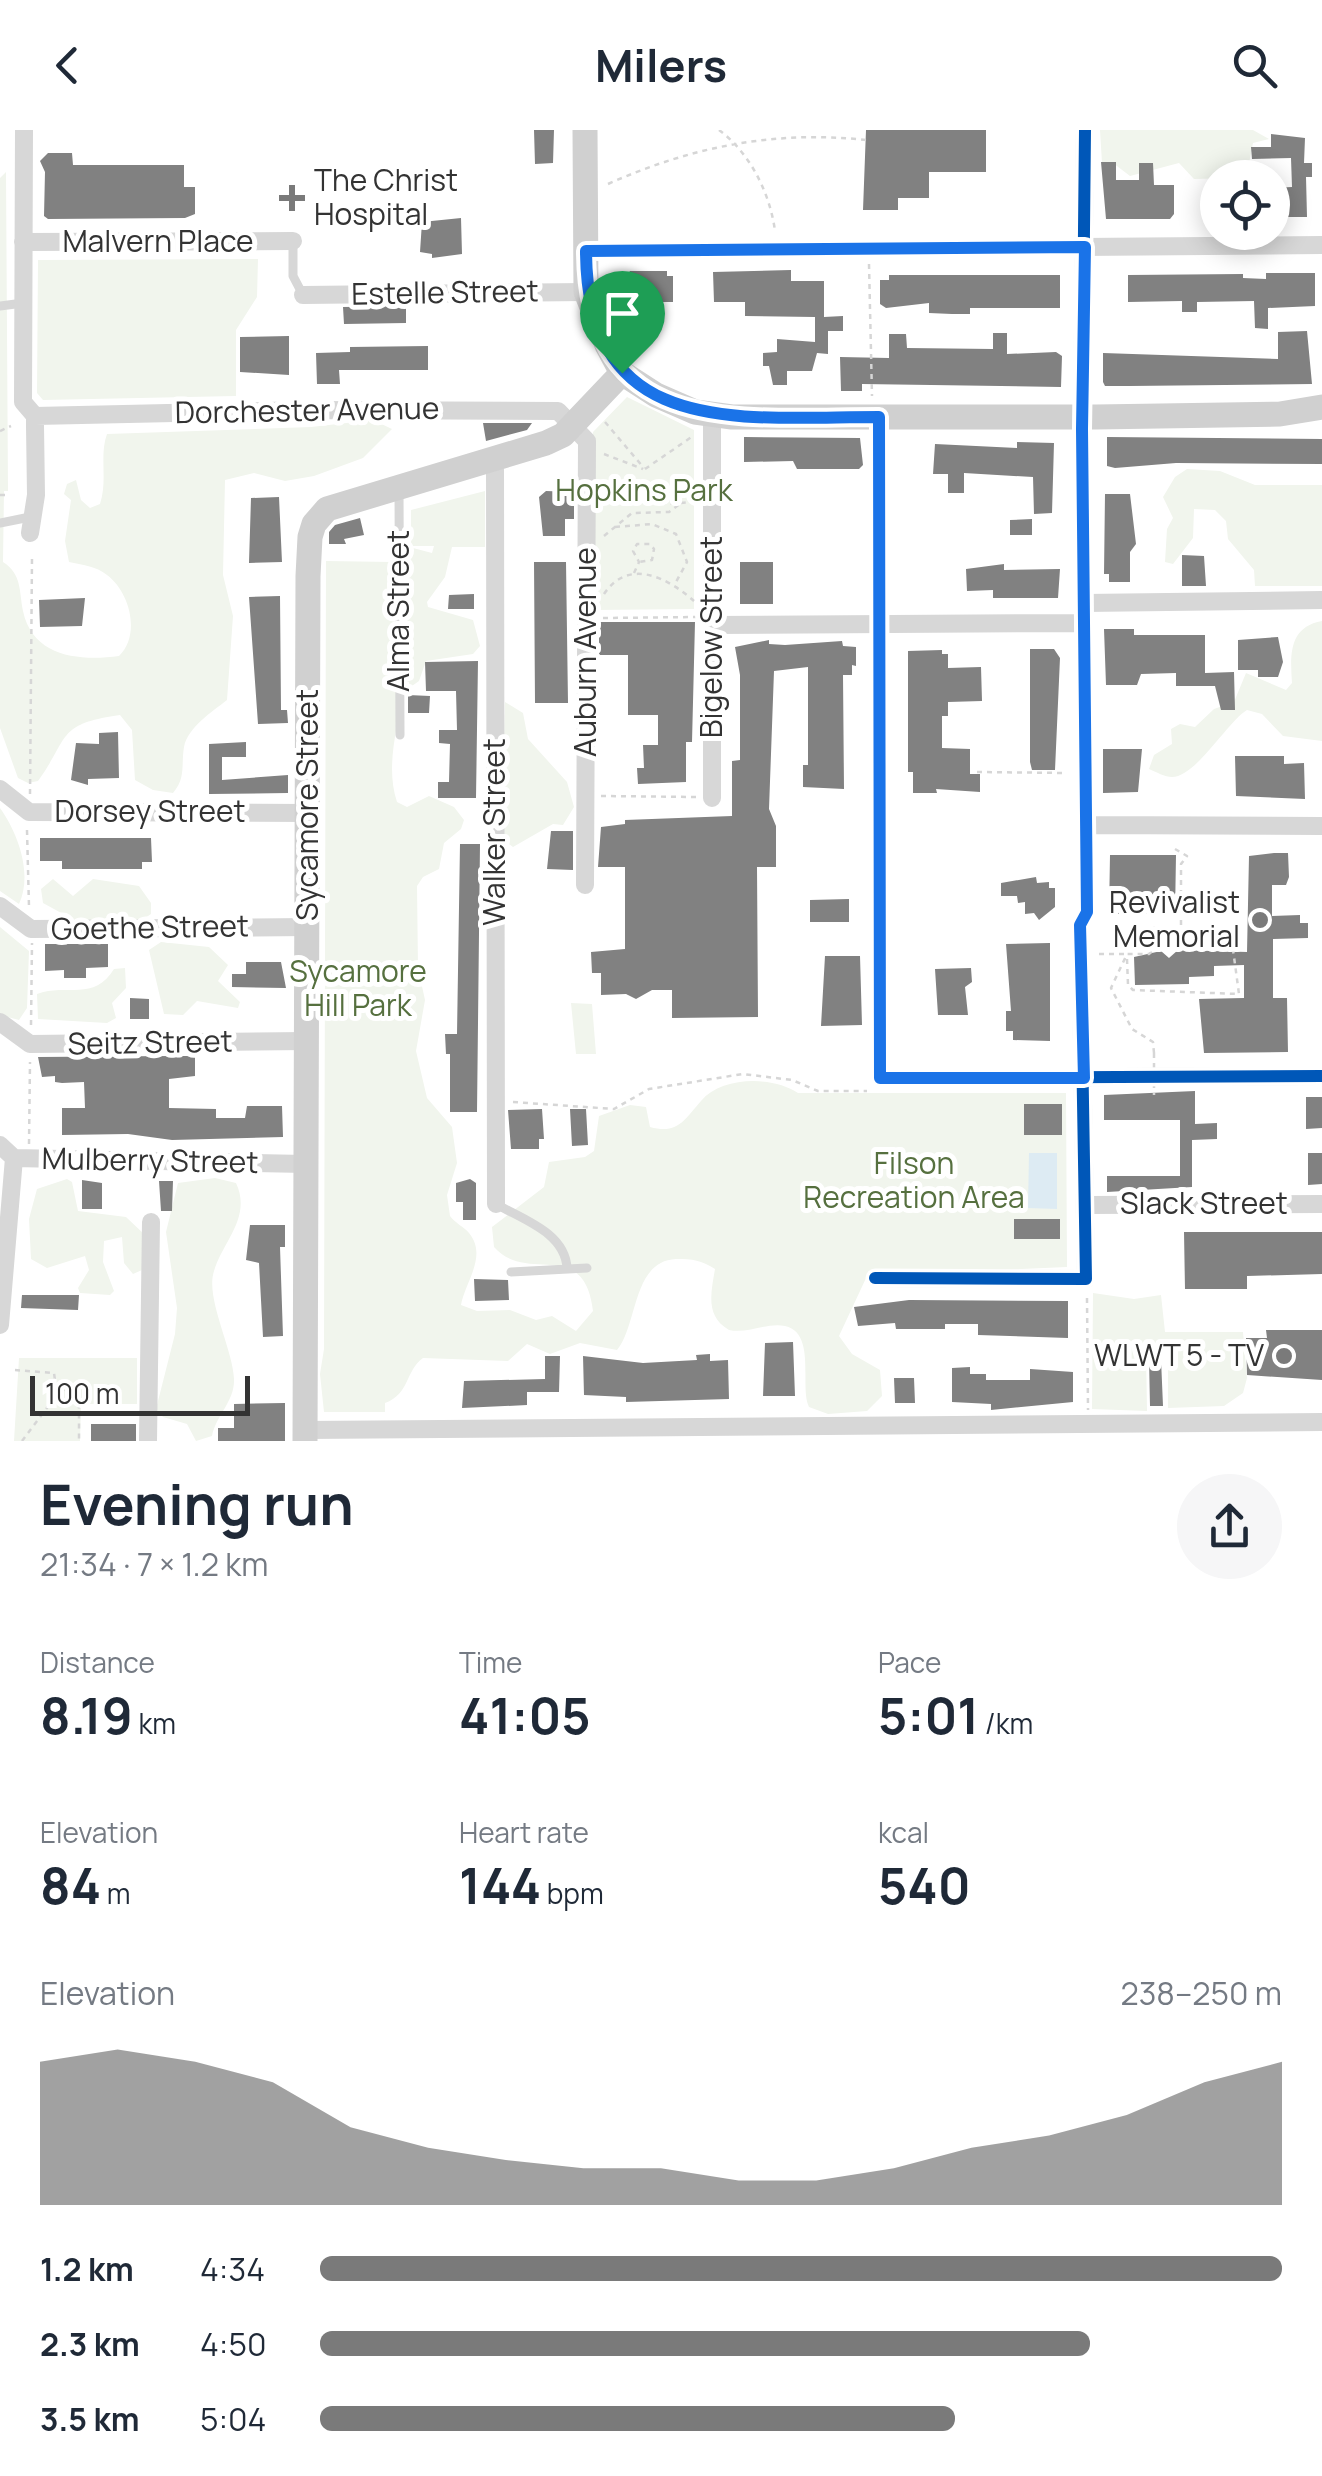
<!DOCTYPE html>
<html lang="en">
<head>
<meta charset="utf-8">
<style>
  :root { --surface:#fff; --page:#f6f6f7; --text:#1f2937; --muted:#747a83; --accent:#7a7a7a }
  body { margin:0; font-family:Manrope,sans-serif; background:var(--page); color:var(--text); height:100vh; display:flex; flex-direction:column; font-size:38px; white-space:nowrap }
  * { box-sizing:border-box; margin:0 }
  p { font-size:32px; color:var(--muted) }
  .icon { flex:none; width:55px; height:55px; fill:none; stroke:currentColor; stroke-width:2; stroke-linecap:round; stroke-linejoin:round }
  .map { position:relative; height:1311px; overflow:hidden }
  .panel { display:flex; flex-direction:column; background:var(--surface); flex:1 }
  .panel>* { flex:none }
  .fabs { position:absolute; left:1200px; top:30px; display:grid; gap:20px }
  .fabs a { display:grid; place-items:center; width:90px; height:90px; border-radius:50%; background:var(--surface); box-shadow:0 5px 25px #0003; font-size:50px }
  .scale { position:absolute; left:30px; bottom:25px; width:220px; box-sizing:border-box; padding-left:10px; border:5px solid #333; border-top:0; font-size:28px; line-height:35px; white-space:nowrap; color:#333; -webkit-text-stroke:8px #fff; paint-order:stroke }
  .pin { position:absolute; display:grid; place-items:center; width:85px; height:85px; color:#fff; margin:-102px -42px; border-radius:50% 50% 50% 0; rotate:-45deg; box-shadow:0 0 10px #0007 }
  .pin .icon { rotate:45deg }
  .round { display:grid; place-items:center; flex:none; width:105px; height:105px; border-radius:52px; background:var(--page) }
  .summary { display:flex; align-items:center; justify-content:space-between; height:170px; padding:0 40px }
  h1 { font-size:55px; font-weight:700; line-height:75px }
  .figures { display:grid; grid-template-columns:repeat(3,1fr); gap:15px; height:170px; padding:10px 40px }
  .figures div { display:grid; align-content:center }
  .figures b { font-size:50px; font-weight:700 }
  .figures small { font-size:28px; font-weight:400 }
  .figures p { font-size:28px }
  .chart { height:280px; padding:20px 40px }
  .chart p { display:flex; justify-content:space-between }
  .chart svg { width:100%; height:180px; margin-top:10px; fill:var(--accent); opacity:.7 }
  ul { padding:0 40px; list-style:none; font-size:32px }
  li { display:grid; grid-template-columns:160px 120px 1fr; align-items:center; height:75px }
  li i { height:25px; border-radius:12px; background:var(--accent) }
  header { display:flex; justify-content:space-between; align-items:center; height:130px; padding:0 40px; background:var(--surface); font-size:45px; font-weight:700 }
  .map>svg:first-child { display:block }
</style>
</head>
<body>
<header><svg class="icon" aria-label="back" viewBox="0 0 24 24"><path d="M15 5l-7 7 7 7"/></svg>Milers<svg class="icon" aria-label="search" viewBox="0 0 24 24"><circle cx="10" cy="10" r="6"/><path d="M15 15l6 6"/></svg></header>
<div class="map">
<svg width="1322" height="1311" viewBox="0 0 1322 1311">
  <rect width="100%" height="100%" fill="#fff"/>
  <path fill="#f1f5ed" d="M1100,0h153l16,9 -16,4 -4,20 18,14 -73,2 -15,-16 -49,13 -17,-13h-11z
    M6,42l2,319h-4l-1,71c19,12 16,29 20,49 10,47 58,50 96,45 22,-21 11,-64 -12,-81 -11,-9 -25,-10 -38,-13l-4,-21 6,-41 -7,-6 3,-10 9,-4 5,20 9,8 10,-4c8,-24 -1,-48 7,-70l204,-7 62,-7 19,9 -29,29 -49,18 -29,5 -31,-8 -29,7 -2,95 10,41 -6,84c-15,12 -39,27 -43,47 -3,18 2,31 -11,46l-20,-3 -18,-10 -3,-50 -12,-15c-64,9 -50,22 -82,66l-10,2 -10,-5 -18,-50v-550z
    M258,129l-1,38 -21,33v66l-193,4 -6,-7 1,-133z
    M627,267l67,33v179l-101,1v-178z
    M1187,339l33,2 35,14h67v101h-67l-1,-16 -26,-31 -2,-18 -11,-11 -21,-1 -1,29 -20,26 -8,-2 2,-33 6,-11 -10,-21 12,-20z
    M485,361v56h-33l-7,30 -18,25 1,5 45,13 7,26 -7,8 -47,7 -7,20 -17,12c-4,37 -17,72 -5,109l10,5 22,-11 25,11 10,13 -3,9 -17,14 -5,26 -16,8 -6,9 1,82 7,32 -9,51 11,47 25,29 5,36 -10,32 3,21c5,7 14,11 19,17 19,23 -4,49 -8,72l16,6 33,-1 26,10 16,-4 24,15 17,-20c-9,-75 -66,-26 -99,-64l-2,-20 52,-40 5,-25 36,-5 9,-6 5,-35 31,-11 16,2 4,20c28,8 35,-8 51,-26 21,-25 72,-25 97,-8h268l1,174 -200,9 -28,60 13,18 28,16 2,26 -15,15 -39,3 -19,-7c-10,-19 8,-74 -24,-81 -17,-4 -37,8 -56,4 -24,-14 -18,-37 -14,-61 -14,-9 -22,-10 -39,-10 -44,2 -38,66 -59,91l-37,-7 -30,11 -23,-10 -19,17 -85,-3c-18,13 -13,36 -38,45v9h-61l-4,-38 4,-25 2,-788 66,1 1,7 20,-21 19,5 2,-7h-23v-36z
    M1322,491v120l-39,-5 -21,-22 -15,-4c-19,11 -51,67 -75,67 -7,0 -16,-5 -23,-8l5,-14 18,-11 -1,-15 9,-5 15,3 19,-18 20,-7 12,-29 40,17 6,-7c-2,-29 -3,-56 30,-62z
    M505,572l18,11 5,26 39,43 7,25 -11,18 -10,-1 -40,23 -12,-9z
    M0,678c18,25 33,66 19,96l-19,-13z
    M53,749l20,17 20,-17 46,7 12,17v11l-9,6h-68l-31,-17 -2,-14z
    M0,797l29,24 -2,57 -8,12 -19,-5z
    M161,812l48,5 19,18 -10,16 22,21 -2,6 -41,-7 -14,14 -19,-1 -15,-64z
    M125,838l1,20 -14,15 4,15 -9,5 -69,-4 -1,-25c30,-11 57,8 77,-25z
    M571,873l21,1 4,50h-20z
    M215,1048l21,5c16,34 -13,58 -22,88 -9,27 19,78 20,108 1,22 -18,36 -22,57l-16,5 -9,-17 -24,-7 -7,-8 19,-75 2,-26 -11,-76 12,-49z
    M67,1049l5,3 6,29 48,6 19,18 -3,35 -9,4 -9,-11 -2,-26 -18,4 -1,21 11,29 -4,4 -30,-2 -2,-5 11,-18 -4,-14 -38,12 -16,-9 -2,-40 8,-30z
    M1093,1163l41,6 27,-4 4,37h78l4,46 -4,15 -19,13 -56,2v-58h-22l1,61 -55,-2z
    M19,1228h118v46h-56l-1,37h-66z"/>
  <path fill="#ddebf3" d="M1029,1023h28v56l-29,-1z"/>
  <path fill="#818181" d="M534,0h20l-1,33 -18,1z
    M866,0h120v42h-57v26h-31v12h-35z
    M1271,4l34,4 -1,25h8v14h-6l1,40h-35v-29l20,-1 -1,-29 -39,1 -1,-12h20z
    M48,23h24l1,12h111v22h11v27l-10,4 -137,1 -4,-3 1,-44 -5,-11z
    M1101,32h15v18h23v-17h14l1,22h20v29l-4,5h-64z
    M461,88l1,36 -30,4v-4l-12,-2 2,-30z
    M791,140v11h33v36l19,-1v15h-15v23l-11,-1 -5,18h-25v14h-14l-4,-19h-6v-13l14,-1v-13l38,3v-25l-70,-1v-14h-31l-1,-30z
    M630,141h37v5h6v26h-20l-4,13h-25l-1,-33z
    M1266,143h49v33l-47,2v21l-13,-1 -1,-27 -57,1v10h-15v-11l-54,1v-27l115,-1v4l23,1z
    M889,145h171v33h-90v6h-18l-23,-1v-10l-43,5 -6,-4v-24h9z
    M406,176v17l-62,1 -1,-17z
    M1307,201l5,53 -183,2h-24l-2,-4v-29l175,6v-27z
    M993,203h14v21l49,-2 6,4 -1,31 -199,-3v7h-21l-1,-34 49,1v-24h17l1,14 86,1z
    M289,206v39l-49,-3v-35z
    M428,216v24h-89l1,14h-23l-1,-31 34,-1v-5z
    M483,293h49l-5,7 -41,11z
    M744,307l116,1 3,27 -4,4h-62l-4,-8 -49,1z
    M1107,307l215,2v25l-146,-1 -61,5 -8,-2z
    M1017,312l37,1 -2,70 -18,1 -1,-37 -69,-4v20h-16v-19h-15l2,-30 82,4z
    M546,361l28,1v27h-9v17h-22l-4,-39z
    M1105,364h25l6,50 -6,8v30h-21v-8h-5z
    M279,367l3,65 -33,1 2,-65z
    M360,388l4,17 -20,4 2,5h-17v-12l6,-7z
    M1032,389v16h-22v-15z
    M1182,425l22,1 2,30h-24z
    M534,432h32l2,141h-33z
    M740,432h33v42h-33z
    M1004,434v6l56,-1 -2,29h-65v-8l-26,1 -1,-22z
    M474,464v15h-26l1,-14z
    M280,466l1,114h6l1,13 -30,1 -9,-127z
    M85,468l-3,28 -42,1 -1,-27z
    M599,492h96l-3,120h-6v40l-48,2 -1,-16h7l-1,-23h15v-30h-30v-60h-29z
    M1104,499h30v6h71v38l29,-1 1,38h-14l-6,-24h-39v-13l-35,1 -4,11h-31z
    M1278,507l5,25 -5,15h-20v-7h-20v-30z
    M769,510v4l16,1 57,-4 1,5 13,1v19l-4,-1v10h-9l1,114 -41,-2v-22h5v-98l-34,4 -5,138 7,17v41h-19l1,150 -86,1v-28h-20l-16,9 -10,-5 -25,1v-22h-9l-1,-21 34,-3v-82h-27l3,-40 24,-3v-4l107,-4v-55l8,-1v-85l-5,-28z
    M1030,519h24l6,9 -5,112h-23l-2,-8z
    M942,520v4h6v14l33,-1 1,34 -34,1v14h-6v32l28,1v25h10v18l-44,-3 1,4h-24v-21h-5v-121z
    M478,531l-2,137h-38v-16h11l1,-38 -11,-1v-13h18l-1,-39h-30l-1,-29z
    M408,565l22,1 -1,17h-21z
    M118,602l1,46 -31,1v6l-17,-5 5,-37 23,1v-11z
    M246,612v15h-24v23l66,-5v18l-79,1v-50z
    M1103,619h39l-4,43 -35,1z
    M1235,626h49v8l20,-1 1,36 -69,-3z
    M551,701h22v39l-26,-1z
    M40,708h111l1,24h-10v7h-80v-8h-22z
    M460,714h20l-3,268h-27v-58h-4l-1,-20h12z
    M1274,723h14l1,24 -3,8h-14v31l28,-1v8h8v15l-35,1v59h14l1,54 -84,1 -5,-54 45,-1v-33l-30,1v10l-25,1v7l-54,1 -1,-28 27,-6 8,7 9,-8 69,2 2,-96z
    M1110,725h66l-1,59h-66z
    M1036,747l1,6 12,-1v6h6v19l-16,13 -5,-7 -9,1v-12l-7,1 -1,-7h-16v-13z
    M849,769v23h-39v-22z
    M1050,813v98l-37,-1v-9h-7v-20h5l-5,-67z
    M45,814h63v23l-22,1v10h-22v-8l-19,1z
    M825,826h35l2,69 -41,1z
    M246,832h35l5,26 -54,-1v-13h14z
    M971,838l1,14 -7,5 3,28h-30l-3,-46z
    M130,868l19,1v20h-19z
    M172,926h23v20l-26,3v29l47,1v9h29l2,-12h35l1,31 -111,3 -44,-6 -66,1v-27h23l-1,-26 -22,1 -7,-1v-6l-13,1 -4,-20z
    M1195,961v33l22,-1v16l-25,1v47l-85,5v-16h73v-56h-76v-25z
    M1306,967h16v31l-16,1z
    M1024,974h38v31h-38z
    M542,979l2,30h-5v10h-28l-3,-39z
    M570,979h16l2,36 -16,1z
    M1308,1023h14v31l-14,1z
    M470,1049l6,4v37h-13v-18h-7v-19z
    M82,1050l20,3v26h-20z
    M159,1051h14l-1,30h-11z
    M1014,1089h46v20h-46z
    M250,1095h35v22h-5l3,89 -20,1 -4,-74 -13,-3z
    M1184,1102h138v42l-75,2v13h-62z
    M474,1149l34,1 1,20 -34,1z
    M22,1165h57l-1,15 -57,-2z
    M909,1170l159,1v37l-90,-3v-11h-33v5h-49l-1,-6 -37,3 -4,-19z
    M1266,1200h56v50l-75,-5 -1,-37h21z
    M793,1212l2,54h-32l2,-53z
    M710,1224v7l18,-1 1,39 -103,3v-5l-42,-2 -1,-39 60,7 54,-3 -1,-5z
    M545,1226h15l-1,36h-32v13l-65,3 2,-27 81,-2z
    M1149,1229h12l2,47h-13z
    M970,1237v7h16v6h44v-11l43,3v30l-82,8v-6l-39,-2v-34z
    M894,1248h20l1,25h-20z
    M285,1273v38h-67v-13h16v-24z
    M91,1294h45v17h-45z"/>
  <g fill="none" stroke-linecap="round" stroke-linejoin="round">
    <path stroke="#d6d6d6" stroke-width="2.5" stroke-dasharray="5 5" stroke-linecap="butt" d="M719,0c31,23 51,63 56,101
      M608,54c83,-37 166,-54 258,-44
      M869,134l3,132
      M605,292l39,46
      M0,301l11,-5
      M604,324l39,15
      M645,339l48,-33
      M626,351l-4,3c14,24 47,20 71,18
      M0,365h10
      M615,397l37,-3 24,10 11,28 -11,20
      M604,406l28,-23 37,-1 12,-9
      M634,443l5,-11 -6,-11 4,-7h13l4,5 -2,11 -13,2
      M604,464c25,-37 64,-16 90,7
      M603,488l95,-1
      M977,642l90,1
      M30,664l2,-236
      M601,666l96,1
      M27,700l2,77
      M1175,719l12,7 -6,8v62
      M1099,824h27
      M1127,829l1,26 5,5 106,4 -7,-52
      M31,895l1,-82
      M1154,923l-1,-11 -21,-13 -21,-41 16,-34h22l7,-6 -1,-22
      M513,972l101,7 35,-20 94,-15 49,6 26,11h49
      M29,1014l1,-82
      M1087,1168l1,112
      M15,1240l39,3 1,7 24,23v38
      M22,1311l40,-53"/>
    <path stroke="#d7d7d7" stroke-width="9" d="M293,111v35l10,19
      M0,176l23,-3
      M399,359l1,246
      M0,393l30,-6
      M496,1074c28,16 69,29 71,64
      M511,1142l76,-4"/>
    <path stroke="#d7d7d7" stroke-width="18" d="M24,0l-1,272 12,14v10l1,69 -6,38
      M23,112l270,-1
      M586,121l736,-6
      M303,165l283,-3
      M35,286l272,-6 251,1 29,30 -2,444
      M879,287l2,661 441,-2
      M495,330l1,744
      M1084,473l238,-3
      M712,495l373,-2
      M0,659l29,23 279,1
      M712,668v-382
      M1086,695l236,1
      M0,776l31,23 277,-2
      M0,892l30,22 278,-3
      M0,1015l14,13 292,6
      M1086,1075l236,-1
      M875,1148l211,1 -6,-354 7,-13 -5,-483 3,-299
      M0,1195l14,-167
      M305,1300l1017,-8
      M148,1311l3,-219"/>
    <path stroke="#d0d0d0" stroke-width="25" d="M585,0l1,162 21,53 15,28 34,22 39,17 37,5h364l184,-3 42,-7
      M305,1311l3,-865 2,-39 4,-13 13,-15 219,-66 17,-8 59,-62"/>
    <path stroke="#d6d6d6" stroke-width="2.5" stroke-dasharray="5 5" stroke-linecap="butt" d="M1154,923v42"/>
    <g stroke="#fff" stroke-width="19">
      <path id="cycleway" d="M879,287l2,661 441,-2
        M875,1148l211,1 -6,-354 7,-13 -5,-483 3,-299"/>
    </g>
    <use href="#cycleway" stroke="#0057b8" stroke-width="12"/>
  </g>
  <g fill="none" stroke-linecap="round" stroke-linejoin="round">
    <g stroke="#fff" stroke-width="20">
      <path id="route" d="M1085,117l-3,182 5,483 -7,13 4,153h-204l-1,-661c-139,0 -292,24 -293,-166z"/>
    </g>
    <use href="#route" stroke="#1a73e8" stroke-width="12"/>
  </g>
  <g fill="#7a7a7a" stroke="#fff" stroke-width="4">
    <path d="M287 53h10v10h10v10h-10v10h-10v-10h-10v-10h10z"/>
    <circle cx="1260" cy="790" r="10"/>
    <circle cx="1284" cy="1226" r="10"/>
  </g>
  <g text-anchor="middle" stroke-width="10" stroke-linejoin="round" paint-order="stroke">
    <g font-size="30" fill="#333" stroke="#fff" text-anchor="end">
      <text x="314" y="61" text-anchor="start">The Christ<tspan x="314" dy="34">Hospital</tspan></text>
      <text x="1240" y="783">Revivalist<tspan x="1240" dy="34">Memorial</tspan></text>
      <text x="1264" y="1236">WLWT 5 - TV</text>
    </g>
    <g font-size="30" fill="#333" stroke="#fff">
      <text x="158" y="122">Malvern Place</text>
      <text transform="translate(445 163) rotate(-1)" y="10">Estelle Street</text>
      <text transform="translate(307 281) rotate(-1)" y="10">Dorchester Avenue</text>
      <text transform="translate(399 481) rotate(-90)" y="10">Alma Street</text>
      <text transform="translate(712 507) rotate(-90)" y="10">Bigelow Street</text>
      <text transform="translate(586 522) rotate(-90)" y="10">Auburn Avenue</text>
      <text transform="translate(308 675) rotate(-90)" y="10">Sycamore Street</text>
      <text x="150" y="692">Dorsey Street</text>
      <text transform="translate(495 702) rotate(-90)" y="10">Walker Street</text>
      <text transform="translate(150 798) rotate(-1)" y="10">Goethe Street</text>
      <text transform="translate(150 913) rotate(-1)" y="10">Seitz Street</text>
      <text transform="translate(150 1031) rotate(1)" y="10">Mulberry Street</text>
      <text x="1204" y="1084">Slack Street</text>
    </g>
    <g font-size="30" fill="#56703f" stroke="#fff">
      <text x="644" y="371">Hopkins Park</text>
      <text x="358" y="852">Sycamore<tspan x="358" dy="34">Hill Park</tspan></text>
      <text x="914" y="1044">Filson<tspan x="914" dy="34">Recreation Area</tspan></text>
    </g>
  </g>
</svg>
<div class="fabs">
<a><svg class="icon" aria-label="locate" viewBox="0 0 24 24"><circle cx="12" cy="12" r="6"/><path d="M12 2v4M12 18v4M2 12h4M18 12h4"/></svg></a>
</div>
<div class="scale">100 m</div>
<div class="pin" style="left:622px;top:243px;background:#1e9e55"><svg class="icon" aria-label="arrive" viewBox="0 0 24 24"><path d="M6 21V4h12l-3 4 3 4H6"/></svg></div>
</div>
<section class="panel">
<div class="summary"><div><h1>Evening run</h1><p>21:34 · 7 × 1.2 km</p></div><a class="round"><svg class="icon" aria-label="share" viewBox="0 0 24 24"><path d="M12 15V3M7 8l5-5 5 5M5 13v7h14v-7"/></svg></a></div>
<div class="figures">
<div><p>Distance</p><b>8.19<small> km</small></b></div>
<div><p>Time</p><b>41:05</b></div>
<div><p>Pace</p><b>5:01<small> /km</small></b></div>
</div>
<div class="figures">
<div><p>Elevation</p><b>84<small> m</small></b></div>
<div><p>Heart rate</p><b>144<small> bpm</small></b></div>
<div><p>kcal</p><b>540</b></div>
</div>
<div class="chart"><p><span>Elevation</span>238–250 m</p>
<svg viewBox="0 0 160 44" preserveAspectRatio="none"><path d="M0 44V9L10 6L20 9L30 14L40 25L50 30L60 33L70 35L80 35L90 38L100 38L110 35L120 30L130 27L140 22L150 14L160 9V44z"/></svg>
</div>
<ul>
<li><b>1.2 km</b>4:34<i style="width:100%"></i></li>
<li><b>2.3 km</b>4:50<i style="width:80%"></i></li>
<li><b>3.5 km</b>5:04<i style="width:66%"></i></li>
</ul>
</section>
</body>
</html>
